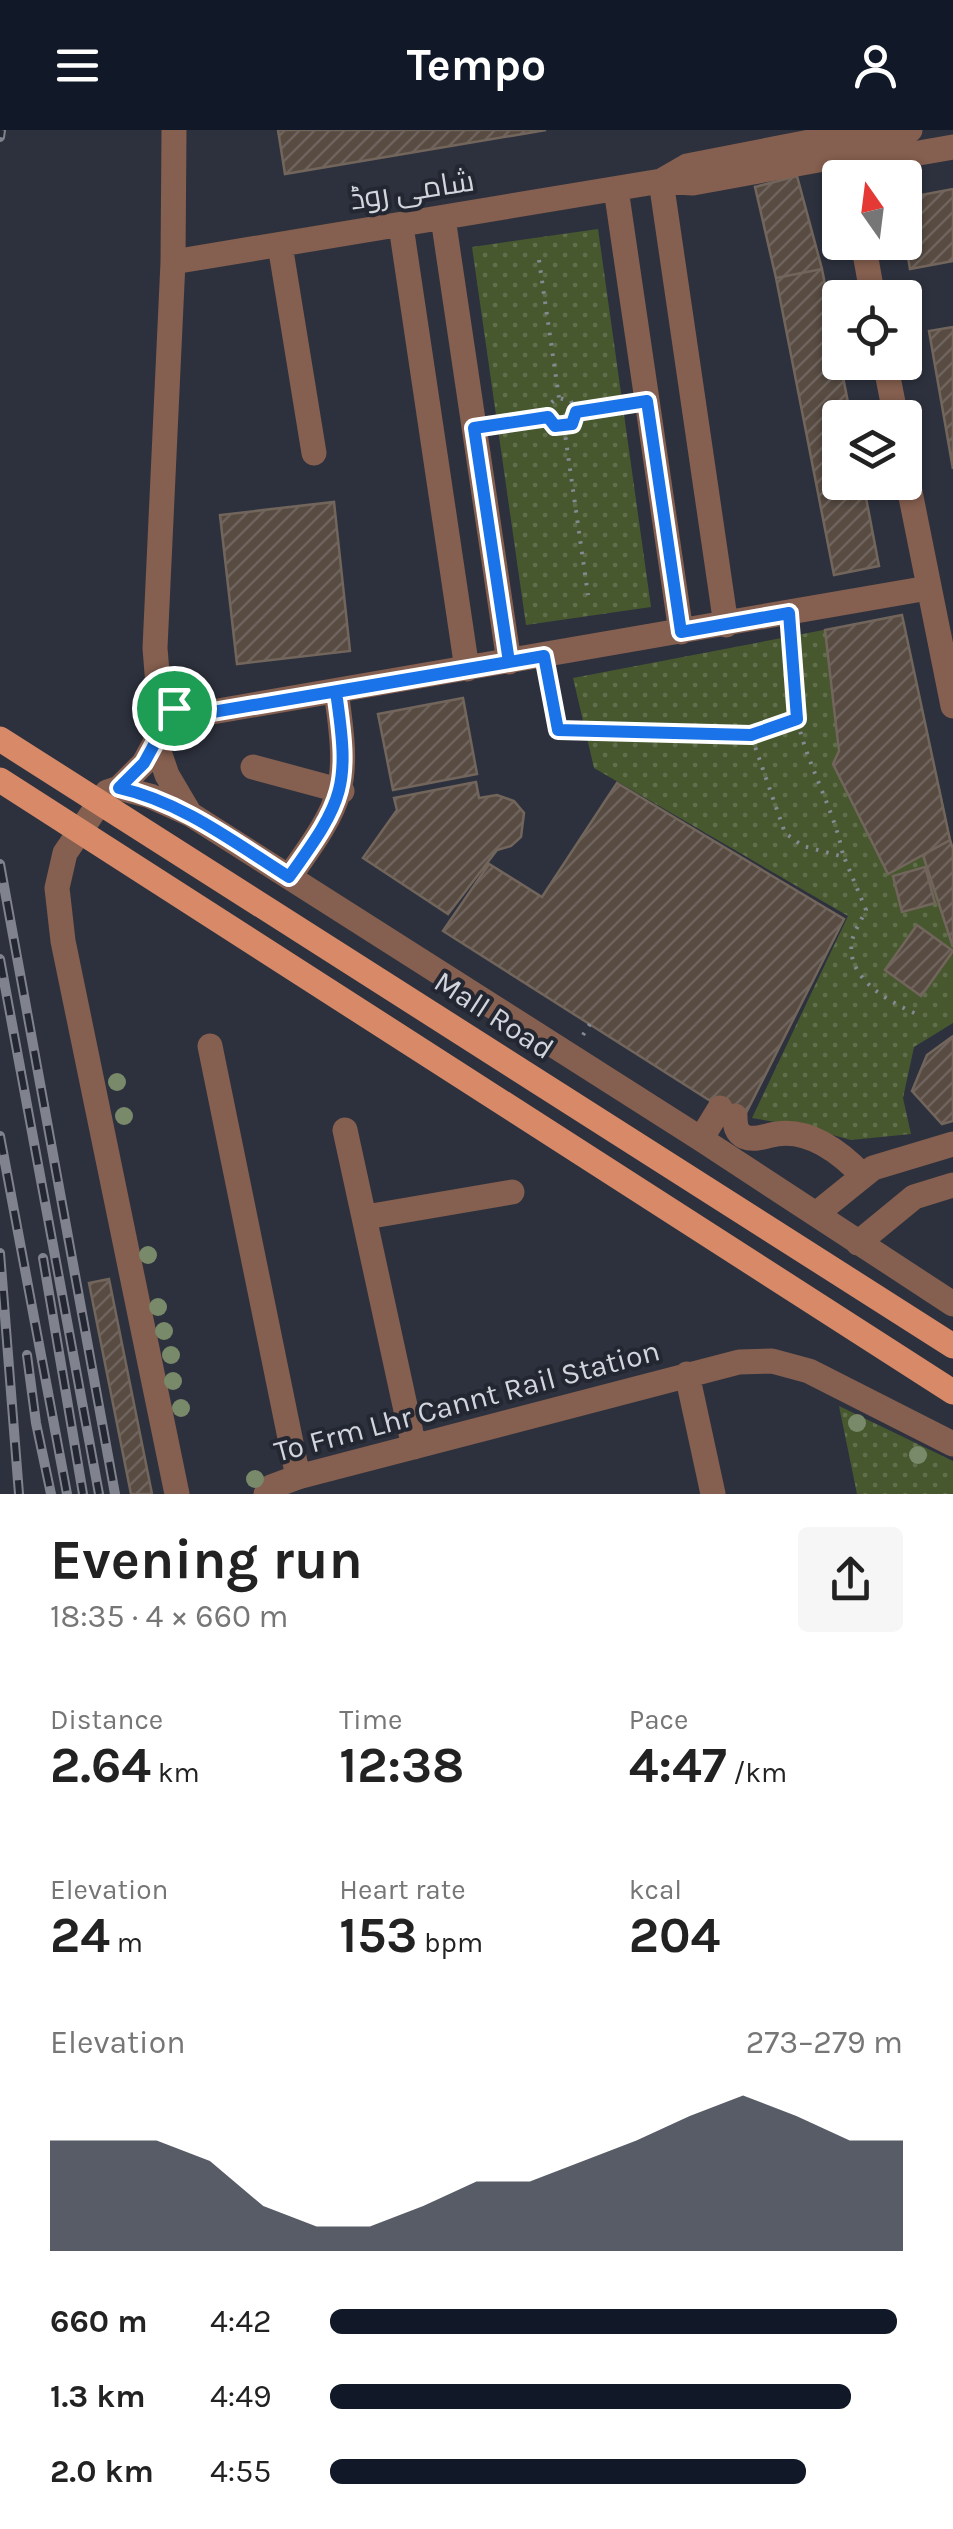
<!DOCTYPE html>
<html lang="en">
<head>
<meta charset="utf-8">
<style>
  :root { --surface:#fff; --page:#f6f6f6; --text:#222; --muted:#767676; --accent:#111827 }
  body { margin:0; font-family:Karla,Cairo,sans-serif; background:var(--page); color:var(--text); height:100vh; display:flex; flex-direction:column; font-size:38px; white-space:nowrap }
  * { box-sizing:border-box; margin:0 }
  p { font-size:32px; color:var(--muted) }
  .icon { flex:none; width:55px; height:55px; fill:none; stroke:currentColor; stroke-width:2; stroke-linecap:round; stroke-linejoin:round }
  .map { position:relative; height:1364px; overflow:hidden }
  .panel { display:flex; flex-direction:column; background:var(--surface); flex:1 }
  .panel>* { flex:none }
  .needle { width:65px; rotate:346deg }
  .buttons { position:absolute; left:822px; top:30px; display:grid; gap:20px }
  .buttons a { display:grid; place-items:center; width:100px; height:100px; border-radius:10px; background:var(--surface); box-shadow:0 2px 8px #0004; font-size:50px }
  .pin { position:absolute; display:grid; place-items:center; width:85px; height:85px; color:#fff; margin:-42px; border:5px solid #fff; border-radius:50%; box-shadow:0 2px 10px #0007 }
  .round { display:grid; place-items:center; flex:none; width:105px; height:105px; border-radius:10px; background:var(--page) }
  .overview { display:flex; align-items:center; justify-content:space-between; height:170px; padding:0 50px }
  h1 { font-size:55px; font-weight:700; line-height:75px }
  .stats { display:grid; grid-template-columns:repeat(3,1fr); gap:15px; height:170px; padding:10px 50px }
  .stats div { display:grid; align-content:center }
  .stats b { font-size:50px; font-weight:700 }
  .stats small { font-size:28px; font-weight:400 }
  .stats p { font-size:28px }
  .chart { height:280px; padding:20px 50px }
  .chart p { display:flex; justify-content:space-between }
  .chart svg { width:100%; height:180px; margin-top:10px; fill:var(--accent); opacity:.7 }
  ul { padding:0 50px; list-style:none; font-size:32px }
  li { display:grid; grid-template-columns:160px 120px 1fr; align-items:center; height:75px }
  li i { height:25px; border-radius:12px; background:var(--accent) }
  header { display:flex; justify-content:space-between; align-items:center; height:130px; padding:0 50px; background:var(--accent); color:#fff; font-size:45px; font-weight:700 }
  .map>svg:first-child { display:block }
</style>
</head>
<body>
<header><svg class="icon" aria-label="menu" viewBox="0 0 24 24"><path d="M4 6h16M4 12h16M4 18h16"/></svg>Tempo<svg class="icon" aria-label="person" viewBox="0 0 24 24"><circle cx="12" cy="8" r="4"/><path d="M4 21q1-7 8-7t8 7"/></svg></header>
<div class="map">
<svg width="953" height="1364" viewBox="0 0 953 1364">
  <defs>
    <pattern id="grass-dots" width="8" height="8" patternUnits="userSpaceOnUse" patternTransform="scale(2.5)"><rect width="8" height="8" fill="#47582f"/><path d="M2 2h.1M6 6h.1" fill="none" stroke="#616f4d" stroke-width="1.8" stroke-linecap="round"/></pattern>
    <pattern id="building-hatch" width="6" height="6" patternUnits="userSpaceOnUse" patternTransform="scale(2.5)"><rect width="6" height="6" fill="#574b42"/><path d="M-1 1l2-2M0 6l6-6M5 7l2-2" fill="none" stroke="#6e645d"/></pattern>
  </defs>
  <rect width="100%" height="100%" fill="#2d313d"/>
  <path fill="url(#grass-dots)" d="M598,99l53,378 -125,18 -54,-378z
    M902,485l51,234v174l-39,24 -11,51 8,36 -60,6 -52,-14 -47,-8 96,-202 -254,-148 -21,-90z
    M839,1276l114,55v33h-96z"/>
  <path fill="url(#building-hatch)" stroke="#72665c" stroke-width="2.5" d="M278,0h268l-261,44z
    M797,46l25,93 -46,9 -21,-91z
    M953,59v72l-43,8 -5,-30v-41z
    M822,139l29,149h-11v64h23l16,84 -45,9 -58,-297z
    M953,197v142l-24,-138z
    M334,372l16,149 -113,13 -17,-149z
    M902,485l48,225 -62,34 -55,-110 6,-13 -14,-121z
    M463,568l14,76 -84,16 -15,-76z
    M476,652l3,16 18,-3 17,6 10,12 -3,24 -10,9 -14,4 -49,64 -85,-56 34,-48 -3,-12z
    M617,653l227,136 -102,202 -299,-190 46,-67 53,33z
    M950,710l3,9v98l-30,-92z
    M925,737l10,36 -33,9 -9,-36z
    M917,795l36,26 -32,45 -36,-26z
    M953,906v85l-11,3 -30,-33 15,-36z
    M109,1149l43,215h-21l-42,-211z"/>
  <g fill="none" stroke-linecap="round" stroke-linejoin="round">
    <path stroke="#858992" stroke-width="4" stroke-dasharray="2.5 8" stroke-linecap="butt" d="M539,130l20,138
      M576,283l-5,-12 -12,-3c-11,4 -15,14 -9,24l11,5 11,-4 4,-10 47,-9
      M499,295l48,-8
      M564,297l24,168
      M791,508c2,27 1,58 7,85 11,46 36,86 45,132
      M547,545l11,55 193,5 34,98 18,13 41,11 22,53c-4,9 -12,21 -14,31 -7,38 39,62 67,74
      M751,605l46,-16
      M583,905l7,-11"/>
    <path stroke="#855f4f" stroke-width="25" d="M174,0l-1,132 -18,386 3,37 16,23 -30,55 -25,25 -12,4 -42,61 -8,35 6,53 114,553
      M876,0l20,3 14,-3
      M661,51l65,444
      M661,51l26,-15 184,-36
      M616,59l65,443
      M443,88l66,444
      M401,96l66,443
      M863,112l10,56
      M280,115l34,208
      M173,132l488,-81 32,2 180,-33 23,7 57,-10
      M885,232l11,56
      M905,337l48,239
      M174,578l21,7 733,-127
      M156,613l11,32 23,39
      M253,637l89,24
      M119,658l31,8 40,18 511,325 252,165
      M289,747c56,-78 61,-90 47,-186
      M210,916l88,431
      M735,986c0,9 1,17 10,21 10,4 22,-2 32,-3 34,-5 64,19 86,42
      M345,1000l69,317
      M701,1009l19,-31
      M816,1084l57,-46 80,-24
      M366,1087l146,-25
      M858,1113l56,-46 39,-12
      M687,1244l26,120
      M266,1364l5,-7 27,-10 441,-115 33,-1 37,10 144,73"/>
    <path stroke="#d88a68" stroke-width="25" d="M0,609l953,607
      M0,650l953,612"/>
    <g stroke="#80838d" stroke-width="10">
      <path id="rail" d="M0,7l1,-7
        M0,734l115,630
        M0,829l99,535
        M0,1006l67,358
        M0,1123l19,241
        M43,1128l40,236
        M27,1225l9,68 15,71"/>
    </g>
    <use href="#rail" stroke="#232732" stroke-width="6" stroke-dasharray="19" stroke-linecap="butt"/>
  </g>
  <g fill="#788a6a">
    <circle cx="117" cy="952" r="9"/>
    <circle cx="124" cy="986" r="9"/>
    <circle cx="148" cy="1125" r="9"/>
    <circle cx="158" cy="1177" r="9"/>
    <circle cx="164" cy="1201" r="9"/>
    <circle cx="171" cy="1225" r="9"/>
    <circle cx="173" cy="1251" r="9"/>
    <circle cx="181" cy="1278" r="9"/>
    <circle cx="857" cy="1293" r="9"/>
    <circle cx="918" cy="1325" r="9"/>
    <circle cx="255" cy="1349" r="9"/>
  </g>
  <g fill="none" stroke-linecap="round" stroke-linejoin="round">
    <g stroke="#fff" stroke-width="20">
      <path id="route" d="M174,578l-30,55 -25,25c63,14 116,55 170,89 56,-78 61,-90 47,-185l208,-36 14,74 193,5 46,-16 -8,-106 -108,19 -34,-231 -71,11 -4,12 -17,2 -7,-9 -74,11 35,234 -314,53 -21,-7"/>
    </g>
    <use href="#route" stroke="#1a73e8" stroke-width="12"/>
  </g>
  <g text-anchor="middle" stroke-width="8" stroke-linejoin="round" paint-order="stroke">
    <g font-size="30" fill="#d2d5dc" stroke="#232732">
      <text transform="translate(412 60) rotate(-9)" y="10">شامی روڈ</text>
      <text transform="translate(494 885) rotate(33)" y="10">Mall Road</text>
      <text transform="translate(467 1271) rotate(-15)" y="10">To Frm Lhr Cannt Rail Station</text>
    </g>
  </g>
</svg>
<div class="buttons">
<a><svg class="needle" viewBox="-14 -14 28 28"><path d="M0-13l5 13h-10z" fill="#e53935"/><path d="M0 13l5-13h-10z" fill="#767676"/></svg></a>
<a><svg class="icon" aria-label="locate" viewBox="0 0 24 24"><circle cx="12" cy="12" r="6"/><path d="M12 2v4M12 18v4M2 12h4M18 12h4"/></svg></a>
<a><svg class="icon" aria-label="layers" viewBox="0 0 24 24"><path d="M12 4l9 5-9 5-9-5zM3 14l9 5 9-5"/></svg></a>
</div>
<div class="pin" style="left:174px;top:578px;background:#1e9e55"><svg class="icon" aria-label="arrive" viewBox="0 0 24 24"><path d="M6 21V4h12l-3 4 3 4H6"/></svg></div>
</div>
<section class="panel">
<div class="overview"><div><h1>Evening run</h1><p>18:35 · 4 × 660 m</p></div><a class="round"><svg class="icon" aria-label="share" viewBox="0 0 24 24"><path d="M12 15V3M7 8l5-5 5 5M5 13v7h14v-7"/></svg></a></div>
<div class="stats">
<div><p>Distance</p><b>2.64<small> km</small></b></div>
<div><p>Time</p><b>12:38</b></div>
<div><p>Pace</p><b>4:47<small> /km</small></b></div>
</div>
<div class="stats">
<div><p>Elevation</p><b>24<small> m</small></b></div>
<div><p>Heart rate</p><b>153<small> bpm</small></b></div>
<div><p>kcal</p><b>204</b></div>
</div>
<div class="chart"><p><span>Elevation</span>273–279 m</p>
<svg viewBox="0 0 160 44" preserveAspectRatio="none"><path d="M0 44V17L10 17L20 17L30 22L40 33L50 38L60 38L70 33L80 27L90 27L100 22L110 17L120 11L130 6L140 11L150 17L160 17V44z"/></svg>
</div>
<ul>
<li><b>660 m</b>4:42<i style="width:99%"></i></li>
<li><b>1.3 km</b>4:49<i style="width:91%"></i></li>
<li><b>2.0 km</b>4:55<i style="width:83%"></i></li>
</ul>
</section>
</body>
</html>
